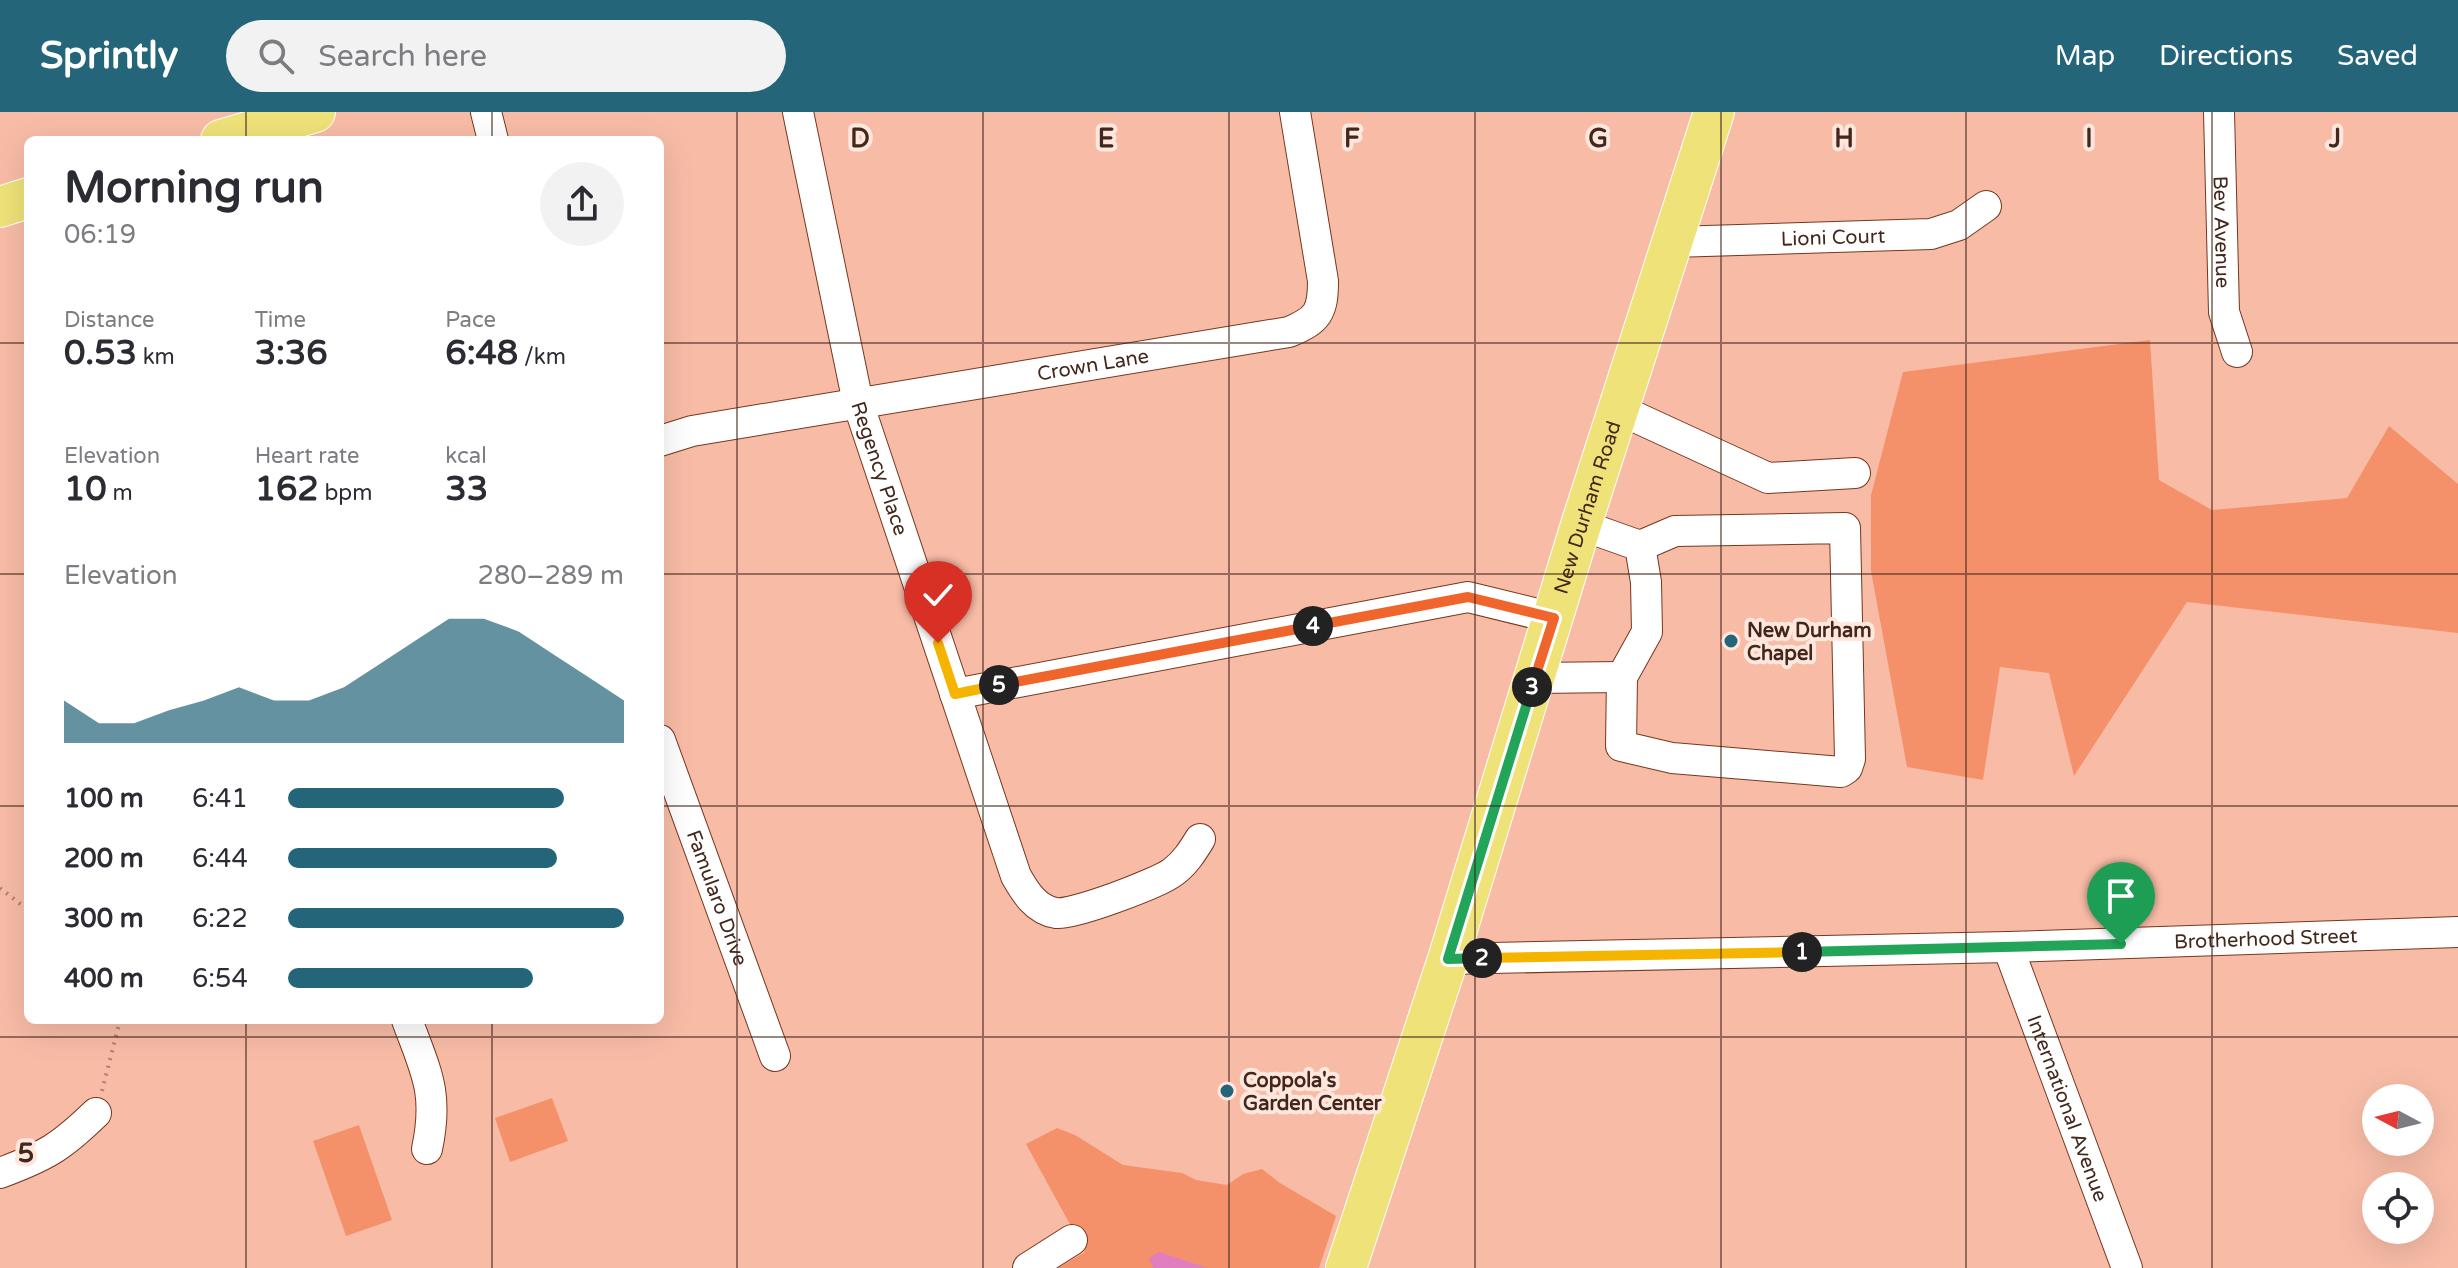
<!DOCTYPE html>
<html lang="en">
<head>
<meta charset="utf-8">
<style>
  :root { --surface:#fff; --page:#f2f2f3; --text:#2b2b33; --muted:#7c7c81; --accent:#246579 }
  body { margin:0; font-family:"Varela Round",sans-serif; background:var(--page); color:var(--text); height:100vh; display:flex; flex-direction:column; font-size:30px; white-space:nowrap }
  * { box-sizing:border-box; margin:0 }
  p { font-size:26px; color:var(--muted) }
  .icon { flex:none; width:44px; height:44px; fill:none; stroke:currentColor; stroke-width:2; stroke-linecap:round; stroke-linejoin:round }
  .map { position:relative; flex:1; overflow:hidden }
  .sheet { position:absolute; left:24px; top:24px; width:640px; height:888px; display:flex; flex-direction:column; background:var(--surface); border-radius:12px; box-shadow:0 8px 32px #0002 }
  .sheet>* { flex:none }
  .needle { width:52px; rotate:277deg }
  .buttons { position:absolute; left:2362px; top:972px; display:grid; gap:16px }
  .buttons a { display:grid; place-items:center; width:72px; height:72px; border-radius:50%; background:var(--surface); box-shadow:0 8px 32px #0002; font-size:40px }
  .pin { position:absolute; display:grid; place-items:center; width:68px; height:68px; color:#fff; margin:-82px -34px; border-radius:50% 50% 50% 0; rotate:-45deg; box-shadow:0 0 8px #0007 }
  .pin .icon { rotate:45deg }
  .km { position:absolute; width:40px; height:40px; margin:-20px; border-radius:50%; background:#222; color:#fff; font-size:22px; line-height:40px; text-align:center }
  .round { display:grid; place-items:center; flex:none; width:84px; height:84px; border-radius:42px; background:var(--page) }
  .overview { display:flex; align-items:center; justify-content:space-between; height:136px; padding:0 40px }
  h1 { font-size:44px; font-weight:700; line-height:60px }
  .metrics { display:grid; grid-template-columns:repeat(3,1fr); gap:12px; height:136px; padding:8px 40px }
  .metrics div { display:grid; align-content:center }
  .metrics b { font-size:34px; font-weight:700 }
  .metrics small { font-size:22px; font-weight:400 }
  .metrics p { font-size:22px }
  .chart { height:224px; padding:16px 40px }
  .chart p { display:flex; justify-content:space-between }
  .chart svg { width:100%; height:144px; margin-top:8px; fill:var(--accent); opacity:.7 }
  ul { padding:0 40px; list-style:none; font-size:26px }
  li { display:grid; grid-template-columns:128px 96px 1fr; align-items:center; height:60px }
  li i { height:20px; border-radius:10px; background:var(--accent) }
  header { display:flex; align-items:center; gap:48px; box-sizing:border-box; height:112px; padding:0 40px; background:var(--accent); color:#fff }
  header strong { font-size:38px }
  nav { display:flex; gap:44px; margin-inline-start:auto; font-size:28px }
  .search { width:560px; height:72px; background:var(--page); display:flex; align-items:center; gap:20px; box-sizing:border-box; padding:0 28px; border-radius:44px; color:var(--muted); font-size:30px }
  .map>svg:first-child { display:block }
</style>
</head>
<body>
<header>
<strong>Sprintly</strong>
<div class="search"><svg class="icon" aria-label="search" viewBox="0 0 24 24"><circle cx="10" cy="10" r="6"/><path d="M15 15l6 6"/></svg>Search here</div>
<nav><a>Map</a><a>Directions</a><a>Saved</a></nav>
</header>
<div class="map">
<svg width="2458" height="1156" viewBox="0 0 2458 1156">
  <rect width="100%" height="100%" fill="#f8bca6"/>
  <path fill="#f5916a" d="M2150,228l9,140 53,30 135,-12 42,-72 69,58v149l-271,-31 -113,174 -25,-103 -49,-6 -17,113 -76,-13 -36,-196v-76l32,-123z
    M552,986l16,43 -58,21 -15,-44z
    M359,1013l33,95 -46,16 -33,-95z
    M1057,1016l18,7 48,30 59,8 14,7 31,5 16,-11 19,-5 18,14 56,33 -17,52h-261l27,-16 -59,-108z"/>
  <path fill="#e07ebf" d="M1159,1140l49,16h-55l-4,-10z"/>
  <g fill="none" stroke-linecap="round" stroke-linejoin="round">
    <g stroke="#76371f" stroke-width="32">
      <g id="minor">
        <path d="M486,0l7,28"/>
        <path id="s1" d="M798,0l60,291 158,473c9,16 20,34 40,37 15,3 103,-30 117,-41 12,-9 19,-20 27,-33"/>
        <path id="s2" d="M2219,0l5,200 13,40"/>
        <path id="s3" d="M1673,130l258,-8 28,-9 27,-19"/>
        <path d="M1620,298l148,68 87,-5"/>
        <path id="s4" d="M660,329l32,-10 597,-99c29,-12 34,-20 34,-51l-28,-169"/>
        <path d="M1581,413l59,21 35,-15 170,-3 5,231 -3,9 -6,4 -169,-14 -51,-12 1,-69 25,-45 -1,-50 -6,-36"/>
        <path d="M1535,566l87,-1"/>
        <path d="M955,582l513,-97 86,21"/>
        <path id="s5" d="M660,628l115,316"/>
        <path id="s6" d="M2008,835l119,321"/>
        <path id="s7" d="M1448,847l560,-12 450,-15"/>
        <path d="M407,908c19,52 32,72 20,129"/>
        <path d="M0,1061c46,-17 61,-26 96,-60"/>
        <path d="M1028,1156l44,-28"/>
      </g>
    </g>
    <g stroke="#fff" stroke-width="42">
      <g id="major">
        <path d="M221,28l94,-28"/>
        <path d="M0,95l28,-9"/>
        <path id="s8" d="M1346,1156l102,-309 133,-434 133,-413"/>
      </g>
    </g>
    <path stroke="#b48472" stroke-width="4" stroke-dasharray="2 6" stroke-linecap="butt" d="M0,776l28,22
      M102,979l18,-71"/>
    <use href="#minor" stroke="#fff" stroke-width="30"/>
    <use href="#major" stroke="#efe279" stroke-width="40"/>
  </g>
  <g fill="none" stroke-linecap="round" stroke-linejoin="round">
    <g stroke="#fff" stroke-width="16">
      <path id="split-1" d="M1802,840l319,-8"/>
    </g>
    <g stroke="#fff" stroke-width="16">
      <path id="split-2" d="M1482,846l320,-6"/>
    </g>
    <g stroke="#fff" stroke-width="16">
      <path id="split-3" d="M1482,846l-34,1 84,-272"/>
    </g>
    <g stroke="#fff" stroke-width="16">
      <path id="split-4" d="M1313,514l155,-29 86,21 -22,69"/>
    </g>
    <g stroke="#fff" stroke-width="16">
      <path id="split-5" d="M999,573l314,-59"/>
    </g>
    <g stroke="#fff" stroke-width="16">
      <path id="split-6" d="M938,531l17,51 44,-9"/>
    </g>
    <use href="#split-1" stroke="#22a559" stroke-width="10"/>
    <use href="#split-2" stroke="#f5b400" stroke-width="10"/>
    <use href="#split-3" stroke="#22a559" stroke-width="10"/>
    <use href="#split-4" stroke="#f0652b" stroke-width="10"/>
    <use href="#split-5" stroke="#f0652b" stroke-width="10"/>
    <use href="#split-6" stroke="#f5b400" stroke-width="10"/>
  </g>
  <path fill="none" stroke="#43271c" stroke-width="2" stroke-opacity="0.55" d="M246,0v28M492,0v28M737,0v1156M983,0v1156M1229,0v1156M1475,0v1156M1721,0v1156M1966,0v1156M2212,0v1156M0,231h28M660,231h1798M0,462h28M660,462h1798M0,694h28M660,694h1798M246,908v248M492,908v248M0,925h2458"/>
  <g fill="#246579" stroke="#ffe7de" stroke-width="3">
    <circle cx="1731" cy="529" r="8"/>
    <circle cx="1227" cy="979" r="8"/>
  </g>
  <g text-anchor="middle" stroke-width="8" stroke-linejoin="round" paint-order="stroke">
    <g font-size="20" fill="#43271c" stroke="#ffe7de">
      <text dy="7" stroke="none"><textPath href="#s2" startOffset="120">Bev Avenue</textPath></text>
      <text dy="7" stroke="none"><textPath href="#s3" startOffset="160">Lioni Court</textPath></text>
      <text dy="7" stroke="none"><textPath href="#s4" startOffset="440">Crown Lane</textPath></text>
      <text dy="7" stroke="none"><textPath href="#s1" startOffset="366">Regency Place</textPath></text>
      <text dy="7" stroke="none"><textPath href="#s8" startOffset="798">New Durham Road</textPath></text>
      <text dy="7" stroke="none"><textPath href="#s5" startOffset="168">Famularo Drive</textPath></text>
      <text dy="7" stroke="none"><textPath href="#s7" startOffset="818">Brotherhood Street</textPath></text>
      <text dy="7" stroke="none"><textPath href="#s6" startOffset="172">International Avenue</textPath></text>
    </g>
    <g font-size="20" font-weight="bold" fill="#43271c" stroke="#ffe7de" text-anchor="start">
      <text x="1747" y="525">New Durham<tspan x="1747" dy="23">Chapel</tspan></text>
      <text x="1243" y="975">Coppola's<tspan x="1243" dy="23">Garden Center</tspan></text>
    </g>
  </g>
  <g font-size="26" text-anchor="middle" font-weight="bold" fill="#43271c" stroke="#ffe7de" stroke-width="8" stroke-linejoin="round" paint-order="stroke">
    <text x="860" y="35">D</text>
    <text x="1106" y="35">E</text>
    <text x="1352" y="35">F</text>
    <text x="1598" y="35">G</text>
    <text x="1844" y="35">H</text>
    <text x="2089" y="35">I</text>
    <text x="2335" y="35">J</text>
    <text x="26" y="1050">5</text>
  </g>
</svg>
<div class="buttons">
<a><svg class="needle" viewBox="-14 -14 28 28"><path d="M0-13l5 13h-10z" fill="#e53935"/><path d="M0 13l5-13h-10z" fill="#7c7c81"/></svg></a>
<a><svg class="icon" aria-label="locate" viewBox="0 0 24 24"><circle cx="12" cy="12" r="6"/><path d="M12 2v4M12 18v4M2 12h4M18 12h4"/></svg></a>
</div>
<div class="pin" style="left:2121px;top:832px;background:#1e9e55"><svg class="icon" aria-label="arrive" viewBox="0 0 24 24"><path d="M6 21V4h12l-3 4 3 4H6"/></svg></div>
<div class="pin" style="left:938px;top:531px;background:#d93025"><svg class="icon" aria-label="check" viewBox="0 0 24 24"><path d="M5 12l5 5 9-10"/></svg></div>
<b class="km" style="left:1802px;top:840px">1</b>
<b class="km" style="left:1482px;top:846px">2</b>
<b class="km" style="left:1532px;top:575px">3</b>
<b class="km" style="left:1313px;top:514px">4</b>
<b class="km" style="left:999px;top:573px">5</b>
<section class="sheet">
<div class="overview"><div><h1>Morning run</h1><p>06:19</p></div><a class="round"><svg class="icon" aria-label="share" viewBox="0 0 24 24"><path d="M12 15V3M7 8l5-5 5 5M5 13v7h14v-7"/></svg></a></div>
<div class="metrics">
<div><p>Distance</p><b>0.53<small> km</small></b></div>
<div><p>Time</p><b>3:36</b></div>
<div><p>Pace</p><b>6:48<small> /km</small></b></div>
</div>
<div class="metrics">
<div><p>Elevation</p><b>10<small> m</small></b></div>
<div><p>Heart rate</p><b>162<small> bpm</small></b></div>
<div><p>kcal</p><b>33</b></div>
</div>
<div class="chart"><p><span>Elevation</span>280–289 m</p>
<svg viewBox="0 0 160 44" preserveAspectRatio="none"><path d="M0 44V31L10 38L20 38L30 34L40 31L50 27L60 31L70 31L80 27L90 20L100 13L110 6L120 6L130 10L140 17L150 24L160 31V44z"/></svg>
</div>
<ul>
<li><b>100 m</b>6:41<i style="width:82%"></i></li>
<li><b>200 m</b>6:44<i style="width:80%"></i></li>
<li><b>300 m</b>6:22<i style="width:100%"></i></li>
<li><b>400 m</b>6:54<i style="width:73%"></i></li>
</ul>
</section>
</div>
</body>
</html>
